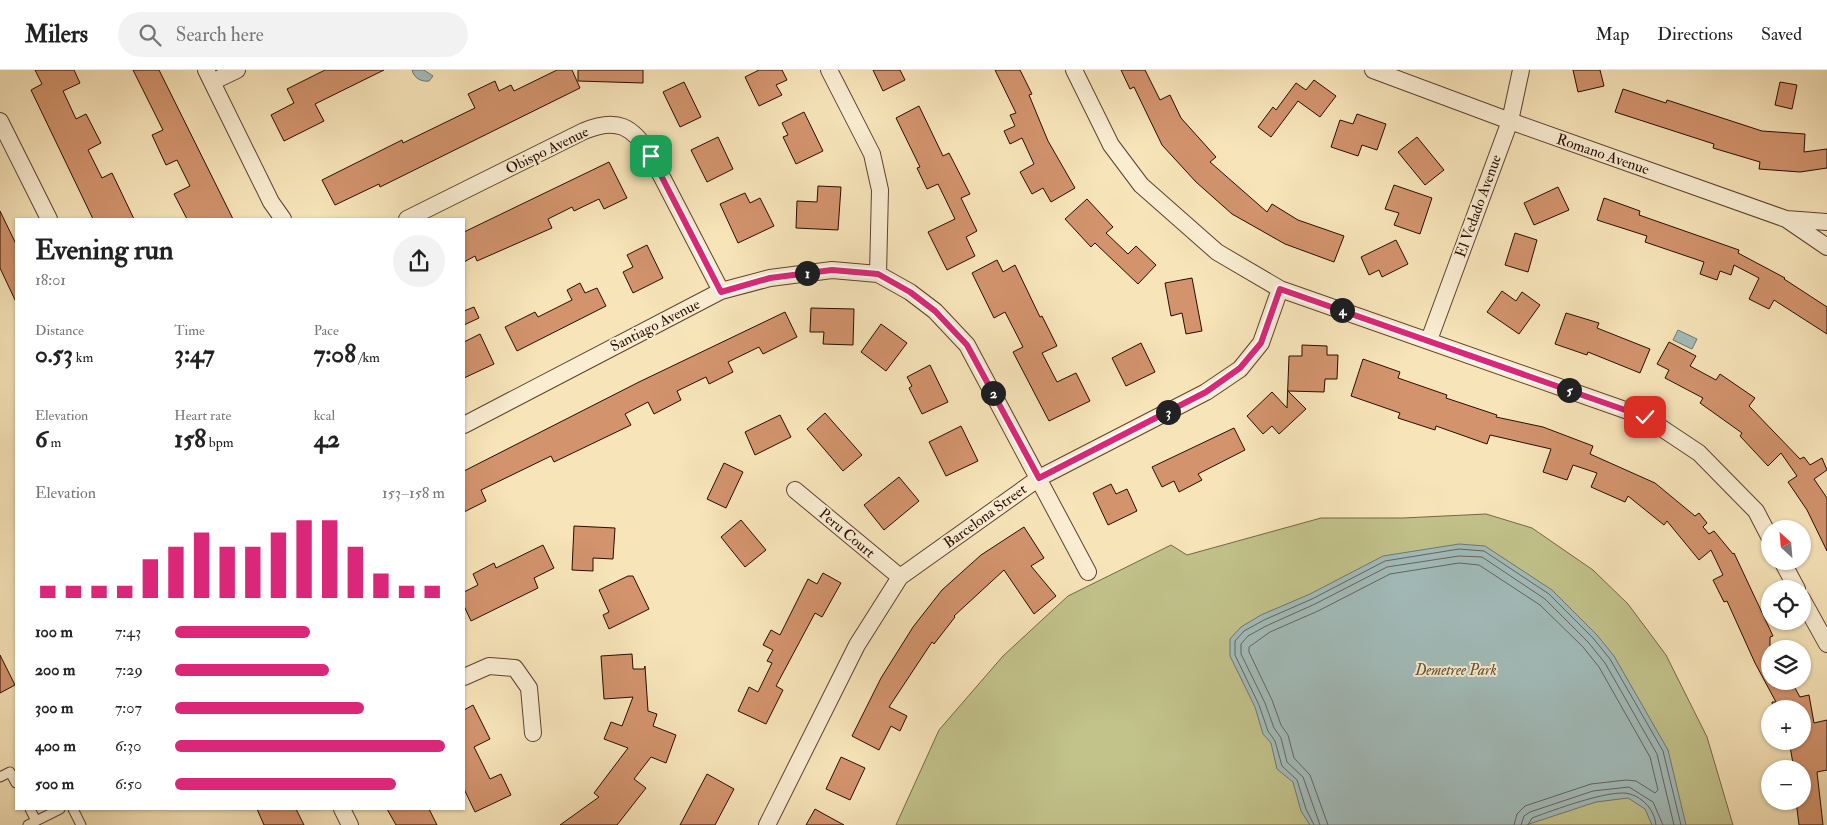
<!DOCTYPE html>
<html lang="en">
<head>
<meta charset="utf-8">
<style>
  :root { --surface:#fff; --page:#f2f2f2; --text:#222; --muted:#767676; --line:#e0e0e0; --accent:#db2777 }
  body { margin:0; font-family:"IM FELL Double Pica",serif; background:var(--page); color:var(--text); height:100vh; display:flex; flex-direction:column; font-size:19px; white-space:nowrap }
  * { box-sizing:border-box; margin:0 }
  p { font-size:16px; color:var(--muted) }
  .icon { flex:none; width:28px; height:28px; fill:none; stroke:currentColor; stroke-width:2; stroke-linecap:round; stroke-linejoin:round }
  .map { position:relative; flex:1; overflow:hidden }
  .details { position:absolute; left:15px; top:148px; width:450px; height:592px; display:flex; flex-direction:column; background:var(--surface); border-radius:0px; box-shadow:0 1px 4px #0004 }
  .details>* { flex:none }
  .needle { width:32px; rotate:334deg }
  .buttons { position:absolute; left:1761px; top:450px; display:grid; gap:10px }
  .buttons a { display:grid; place-items:center; width:50px; height:50px; border-radius:50%; background:var(--surface); box-shadow:0 1px 4px #0004; font-size:25px }
  .pin { position:absolute; display:grid; place-items:center; width:42px; height:42px; color:#fff; margin:-21px; border-radius:10px; box-shadow:0 2px 8px #0006 }
  .km { position:absolute; width:25px; height:25px; margin:-12px; border-radius:50%; background:#222; color:#fff; font-size:14px; line-height:25px; text-align:center }
  .round { display:grid; place-items:center; flex:none; width:52px; height:52px; border-radius:26px; background:var(--page) }
  .headline { display:flex; align-items:center; justify-content:space-between; height:85px; padding:0 20px }
  h1 { font-size:28px; font-weight:700; line-height:38px }
  .stats { display:grid; grid-template-columns:repeat(3,1fr); gap:8px; height:85px; padding:5px 20px }
  .stats div { display:grid; align-content:center }
  .stats b { font-size:25px; font-weight:700 }
  .stats small { font-size:14px; font-weight:400 }
  .stats p { font-size:14px }
  .chart { height:140px; padding:10px 20px }
  .chart p { display:flex; justify-content:space-between }
  .chart svg { width:100%; height:90px; margin-top:5px; stroke:var(--accent); stroke-width:6 }
  ul { padding:0 20px; list-style:none; font-size:16px }
  li { display:grid; grid-template-columns:80px 60px 1fr; align-items:center; height:38px }
  li i { height:12px; border-radius:6px; background:var(--accent) }
  header { display:flex; align-items:center; gap:30px; box-sizing:border-box; height:70px; padding:0 25px; background:var(--surface); border-bottom:1px solid var(--line) }
  header strong { font-size:24px }
  nav { display:flex; gap:28px; margin-inline-start:auto; font-size:18px }
  .search { width:350px; height:45px; background:var(--page); display:flex; align-items:center; gap:12px; box-sizing:border-box; padding:0 18px; border-radius:28px; color:var(--muted); font-size:19px }
  .map>svg:first-child { display:block }
</style>
</head>
<body>
<header>
<strong>Milers</strong>
<div class="search"><svg class="icon" aria-label="search" viewBox="0 0 24 24"><circle cx="10" cy="10" r="6"/><path d="M15 15l6 6"/></svg>Search here</div>
<nav><a>Map</a><a>Directions</a><a>Saved</a></nav>
</header>
<div class="map">
<svg width="1827" height="755" viewBox="0 0 1827 755">
  <rect width="100%" height="100%" fill="#f7e4b9"/>
  <filter id="stains"><feTurbulence type="fractalNoise" baseFrequency=".004" numOctaves="4"/><feColorMatrix values="0 0 0 0 .2 0 0 0 0 .09 0 0 0 0 .02 0 0 0 .5 -.17"/></filter>
  <radialGradient id="worn" r=".72"><stop offset=".6" stop-color="#630" stop-opacity="0"/><stop offset="1" stop-color="#630" stop-opacity=".3"/></radialGradient>
  <path fill="#c2c28b" stroke="#766746" d="M1486,444l46,14 61,42 35,34 38,51 41,82 26,88h-837l43,-95 64,-74 65,-60 103,-51 16,10 134,-37h82z"/>
  <path fill="#a2bcbb" stroke="#727670" d="M412,0h12l9,6 -4,5c-8,1 -15,-3 -17,-11z
    M1678,260l19,9 -5,10 -19,-9z
    M1459,474l26,2 67,44 45,45 17,21 54,94 18,75h-34l-7,-16 -17,-11 -32,4 -70,23h-216l-9,-14 -8,-29 -16,-13 -6,-26 -8,-9 -8,-27 -25,-51v-17l11,-12 20,-12 49,-21 73,-38z"/>
  <g fill="none" stroke-linecap="round" stroke-linejoin="round">
    <path stroke="#66645e" stroke-width="1" d="M1314,755l-8,-16 -9,-29 -15,-14 -7,-25 -7,-10 -9,-26 -24,-50v-14l9,-10 20,-11 48,-21 73,-38 74,-12 25,2 65,43 44,44 17,21 53,92 18,74
      M1320,755l-17,-48 -16,-15 -6,-24 -7,-10 -9,-25 -24,-49v-10l7,-8 18,-10 49,-22 72,-37 72,-11 23,1 63,42 43,43 17,21 52,91 17,71
      M1328,755l-18,-50 -16,-17 -6,-23 -7,-10 -9,-25 -23,-48v-5l21,-15 48,-21 72,-37 69,-11 20,2 61,40 43,42 16,20 51,90 8,33 -3,3 -19,-12 -10,-1 -35,4 -66,22 -8,8 -3,11
      M1521,755l3,-9 6,-4 63,-21 36,-4 24,15 10,23
      M1528,755l4,-7c19,-7 80,-30 98,-24 14,4 25,17 26,31"/>
  </g>
  <path fill="#d2936d" stroke="#290c00" d="M35,0h39l6,13 -17,8 13,28 10,-5 15,29 -13,7 14,28 10,-5 22,46h-41l-62,-129 11,-6z
    M133,0h26l74,149h-46l-13,-25 16,-8 -13,-26 -11,5 -14,-30 11,-5z
    M325,0h59l-69,34 9,17 -40,20 -13,-26 23,-12 -7,-14z
    M557,0h15l8,18 -200,99 -1,-3 -44,21 -13,-25 80,-40 1,3 72,-35 -7,-14 27,-13 4,10 12,-6 3,6z
    M578,0h65v13l-65,-2z
    M759,0h23l5,10 -11,5 6,10 -23,11 -14,-29z
    M873,0h27l5,10 -22,11z
    M995,0h25l12,24 -3,1 19,46 27,47 -24,14 -8,-14 -11,6 -12,-22 14,-8 -12,-26 -12,6 -6,-13 11,-5 -5,-11 6,-2z
    M1121,0h24l15,30 10,-5 11,23 35,39 -6,5 57,50 5,-8 26,16 46,16 -10,26 -49,-18 -53,-30 -36,-32 -34,-37 -28,-58 -4,2z
    M1573,0h27l4,16 -26,6z
    M1314,10l22,16 -16,21 -22,-16 -27,36 -13,-10 15,-20 3,3 20,-27 10,7z
    M684,12l17,35 -21,10 -17,-35z
    M1780,12l17,3 -5,24 -17,-4z
    M1623,19l43,14 1,-3 95,31 43,3 -1,18 23,-3v19l-27,4 -41,-3 1,-7 -47,-14 1,-4 -99,-32z
    M919,36l24,50 6,-3 21,41 -9,4 16,33 -11,6 9,19 -28,14 -19,-38 27,-13 -17,-35 -11,5 -10,-21 3,-1 -24,-49z
    M804,42l19,39 -27,13 -13,-27 5,-2 -6,-12z
    M1357,44l29,10 -9,26 -15,-5 -4,11 -27,-9 9,-27 13,4z
    M718,67l15,32 -26,13 -16,-32z
    M1417,67l27,33 -19,15 -27,-33z
    M609,92l18,36 -23,11 -5,-10 -25,12 -2,-4 -24,12 4,9 -75,33 -2,-5 -11,6v-30z
    M1394,115l38,13 -12,36 -26,-9 5,-12 -14,-4z
    M818,116l23,1 -3,43 -42,-2 1,-27 20,1z
    M1558,117l11,23 -35,15 -10,-22z
    M745,123l5,10 10,-5 14,28 -36,17 -18,-39z
    M1604,128l36,13 -1,4 100,35 -1,3 47,25 -1,1 43,28v27l-53,-34 -5,9 -20,-10 10,-21 -25,-13 -3,10 -11,-4 -3,9 -17,-6 4,-12 -59,-20 2,-6 -50,-16z
    M1087,129l26,28 -7,6 22,21 8,-8 20,19 -18,19 -43,-41 -4,4 -26,-28z
    M0,141l16,33v58l-16,-34z
    M1515,163l22,7 -9,32 -23,-7z
    M1396,170l12,24 -26,13 -3,-7 -10,5 -8,-18z
    M647,175l16,33 -30,15 -10,-21 10,-5 -6,-12z
    M997,190l6,12 12,-7 25,52 2,-1 15,30 -15,7 15,29 19,-9 14,28 -41,20 -36,-69 10,-5 -18,-35 -11,6 -22,-45z
    M1192,208l10,53 -16,3 -4,-21 -11,3 -6,-33z
    M580,213l5,10 12,-5 9,18 -89,45 -12,-24 30,-15 3,5 34,-17 -5,-10z
    M1502,221l14,10 6,-9 18,13 -21,29 -32,-22z
    M474,237l5,11 -15,7v-14z
    M811,238l43,1 -1,36 -30,-1 1,-12h-14z
    M785,242l12,25 -34,17 -4,-7 -31,15 5,10 -24,12 -3,-7 -29,14 4,9 -27,14 -6,-12 -23,12 6,11 -77,37 -3,-6 -70,34 5,11 -22,11v-41l175,-89z
    M1566,243l33,10 -2,5 53,21 -10,24 -52,-21 -1,3 -32,-11z
    M881,254l26,19 -21,28 -25,-19z
    M480,264l14,30 -30,14v-36z
    M1669,272l27,14 -6,10 26,14 4,-6 35,24 -6,8 51,53 4,-2 6,8 12,-7 5,12 -13,9 13,19v53l-20,-41 -19,-28 9,-6 -16,-23 -13,13 -28,-30 2,-3 -42,-30 3,-5 -38,-20 4,-8 -12,-6z
    M1141,273l14,29 -29,14 -14,-28z
    M1302,275l25,1v9h11l-1,24h-12l-1,13 -36,-1 18,18 -27,25 -7,-8 -9,8 -16,-18 25,-24 15,16 2,-52h13z
    M1363,289l37,13 -2,6 49,17 -1,3 51,17 -1,2 47,10 50,19 -3,8 65,29 40,33 4,-3 8,10 -4,4 6,7 5,-3 19,23 1,-1 39,83 -3,1v44h21l9,16 9,-2 5,28 13,-3v50l-10,2 6,53h-24l-3,-24h6v-32h-8l-5,-28h13v-32h-29l-1,-7h4l-21,-39 -28,-62 -3,1 -11,-22 10,-5 -12,-25 -12,10 -32,-39 -3,4 -36,-29 -3,6 -34,-15 6,-14 -24,-8 -6,15 -24,-8 8,-23 -61,-14 -3,9 -51,-18 -1,4 -37,-12 2,-5 -49,-17z
    M930,295l18,37 -26,12 -13,-26 3,-2 -5,-9z
    M825,343l37,42 -19,16 -36,-42z
    M780,345l11,22 -36,18 -10,-23z
    M961,356l17,35 -32,15 -17,-34z
    M1234,358l11,22 -47,24 4,6 -23,12 -5,-11 -12,6 -10,-20z
    M724,393l19,9 -17,36 -19,-9z
    M899,407l20,24 -35,29 -20,-25z
    M1111,414l5,10 11,-5 10,22 -29,14 -15,-32z
    M741,450l25,30 -21,17 -24,-30z
    M574,456l41,2 -2,31 -20,-1v13l-21,-1z
    M1024,457l20,31 -13,8 25,30 -22,18 -30,-44 -50,46 1,1 -21,27 -2,-2 -43,65 18,9 -7,15 -9,-5 -12,24 -27,-14 29,-58 32,-51 29,-37 39,-35z
    M543,475l11,23 -20,10 4,10 -67,33 -7,-15v-14l14,-7 -5,-11 21,-11 2,5z
    M823,503l18,10 -19,34 -7,-4 -39,73 7,4 -17,34 -28,-13 11,-24 9,5 14,-29 -5,-2 6,-11 -10,-5 8,-15 9,5 28,-56 9,5z
    M628,506h5l16,33 -40,20 -6,-14 6,-3 -10,-22z
    M632,584l1,15h11l1,-3 3,45 9,3 -4,12 23,9 -10,28 -15,-6 -17,22 12,9 -29,37h-57l39,-28 -5,-4 34,-45 -24,-9 7,-17 11,4 11,-29 -29,2 -3,-43z
    M0,585l15,30 -15,8z
    M473,635l17,34 -16,8 16,32 11,-5 10,21 -36,17 -11,-23v-79z
    M841,687l24,11 -15,32 -24,-11z
    M707,704l27,15 -19,36h-35z
    M257,739h39l8,16h-40z
    M387,739h42l8,16h-41z
    M815,739l7,4 22,12h-38z"/>
  <g fill="none" stroke-linecap="round" stroke-linejoin="round">
    <g stroke="#5c422e" stroke-width="11">
      <path id="service" d="M0,707l10,-5 6,11
        M30,739l6,12
        M73,739l8,16
        M28,755l32,-16"/>
    </g>
    <g stroke="#5c422e" stroke-width="18">
      <path id="minor" d="M206,0l65,132 12,17
        M829,0l43,84 8,36 -2,84
        M1074,0l37,75 30,40 76,67 63,37 365,128 54,36 57,58 14,27
        M1373,0l137,51 276,98 41,28
        M212,12l25,-12
        M0,51l49,98
        M407,149l177,-88c33,-14 49,-5 67,25l70,135
        M1786,149l41,3
        M1429,270l81,-219 11,-51
        M464,355l257,-134 49,-13 62,-8 46,4 32,18 25,19 32,34 121,227
        M795,420l105,87
        M1782,491l15,28
        M1802,529l25,45
        M464,607l25,-11 26,2 14,20 4,45
        M342,739l8,16
        M767,755l90,-180 43,-68 139,-99 167,-86 34,-23 21,-26 19,-54"/>
    </g>
    <use href="#service" stroke="#faedd2" stroke-width="9"/>
    <use href="#minor" stroke="#faedd2" stroke-width="16"/>
  </g>
  <g fill="none" stroke-linecap="round" stroke-linejoin="round">
    <g stroke="#fff" stroke-width="10">
      <path id="route" d="M651,86l70,136 49,-14 62,-8 46,4 32,18 25,19 32,34 72,133 167,-86 34,-24 21,-25 19,-54 365,128"/>
    </g>
    <use href="#route" stroke="#db2777" stroke-width="6"/>
  </g>
  <g text-anchor="middle" stroke-width="4" stroke-linejoin="round" paint-order="stroke">
    <g font-size="15" fill="#290c00" stroke="#faedd2">
      <text transform="translate(547 80) rotate(-26)" y="5">Obispo Avenue</text>
      <text transform="translate(1603 84) rotate(19)" y="5">Romano Avenue</text>
      <text transform="translate(1478 136) rotate(-70)" y="5">El Vedado Avenue</text>
      <text transform="translate(655 255) rotate(-27)" y="5">Santiago Avenue</text>
      <text transform="translate(985 446) rotate(-36)" y="5">Barcelona Street</text>
      <text transform="translate(847 463) rotate(40)" y="5">Peru Court</text>
    </g>
    <g font-size="15" font-style="italic" fill="#5f4c31" stroke="#faedd2">
      <text x="1456" y="605">Demetree Park</text>
    </g>
  </g>
  <rect width="100%" height="100%" filter="url(#stains)"/>
  <rect width="100%" height="100%" fill="url(#worn)"/>
</svg>
<div class="buttons">
<a><svg class="needle" viewBox="-14 -14 28 28"><path d="M0-13l5 13h-10z" fill="#e53935"/><path d="M0 13l5-13h-10z" fill="#767676"/></svg></a>
<a><svg class="icon" aria-label="locate" viewBox="0 0 24 24"><circle cx="12" cy="12" r="6"/><path d="M12 2v4M12 18v4M2 12h4M18 12h4"/></svg></a>
<a><svg class="icon" aria-label="layers" viewBox="0 0 24 24"><path d="M12 4l9 5-9 5-9-5zM3 14l9 5 9-5"/></svg></a>
<a>+</a>
<a>−</a>
</div>
<div class="pin" style="left:651px;top:86px;background:#1e9e55"><svg class="icon" aria-label="arrive" viewBox="0 0 24 24"><path d="M6 21V4h12l-3 4 3 4H6"/></svg></div>
<div class="pin" style="left:1645px;top:347px;background:#d93025"><svg class="icon" aria-label="check" viewBox="0 0 24 24"><path d="M5 12l5 5 9-10"/></svg></div>
<b class="km" style="left:807px;top:203px">1</b>
<b class="km" style="left:993px;top:323px">2</b>
<b class="km" style="left:1168px;top:342px">3</b>
<b class="km" style="left:1342px;top:240px">4</b>
<b class="km" style="left:1569px;top:320px">5</b>
<section class="details">
<div class="headline"><div><h1>Evening run</h1><p>18:01</p></div><a class="round"><svg class="icon" aria-label="share" viewBox="0 0 24 24"><path d="M12 15V3M7 8l5-5 5 5M5 13v7h14v-7"/></svg></a></div>
<div class="stats">
<div><p>Distance</p><b>0.53<small> km</small></b></div>
<div><p>Time</p><b>3:47</b></div>
<div><p>Pace</p><b>7:08<small> /km</small></b></div>
</div>
<div class="stats">
<div><p>Elevation</p><b>6<small> m</small></b></div>
<div><p>Heart rate</p><b>158<small> bpm</small></b></div>
<div><p>kcal</p><b>42</b></div>
</div>
<div class="chart"><p><span>Elevation</span>153–158 m</p>
<svg viewBox="0 0 160 44" preserveAspectRatio="none"><path d="M5 44V38M15 44V38M25 44V38M35 44V38M45 44V25M55 44V19M65 44V12M75 44V19M85 44V19M95 44V12M105 44V6M115 44V6M125 44V19M135 44V32M145 44V38M155 44V38"/></svg>
</div>
<ul>
<li><b>100 m</b>7:43<i style="width:50%"></i></li>
<li><b>200 m</b>7:29<i style="width:57%"></i></li>
<li><b>300 m</b>7:07<i style="width:70%"></i></li>
<li><b>400 m</b>6:30<i style="width:100%"></i></li>
<li><b>500 m</b>6:50<i style="width:82%"></i></li>
</ul>
</section>
</div>
</body>
</html>
